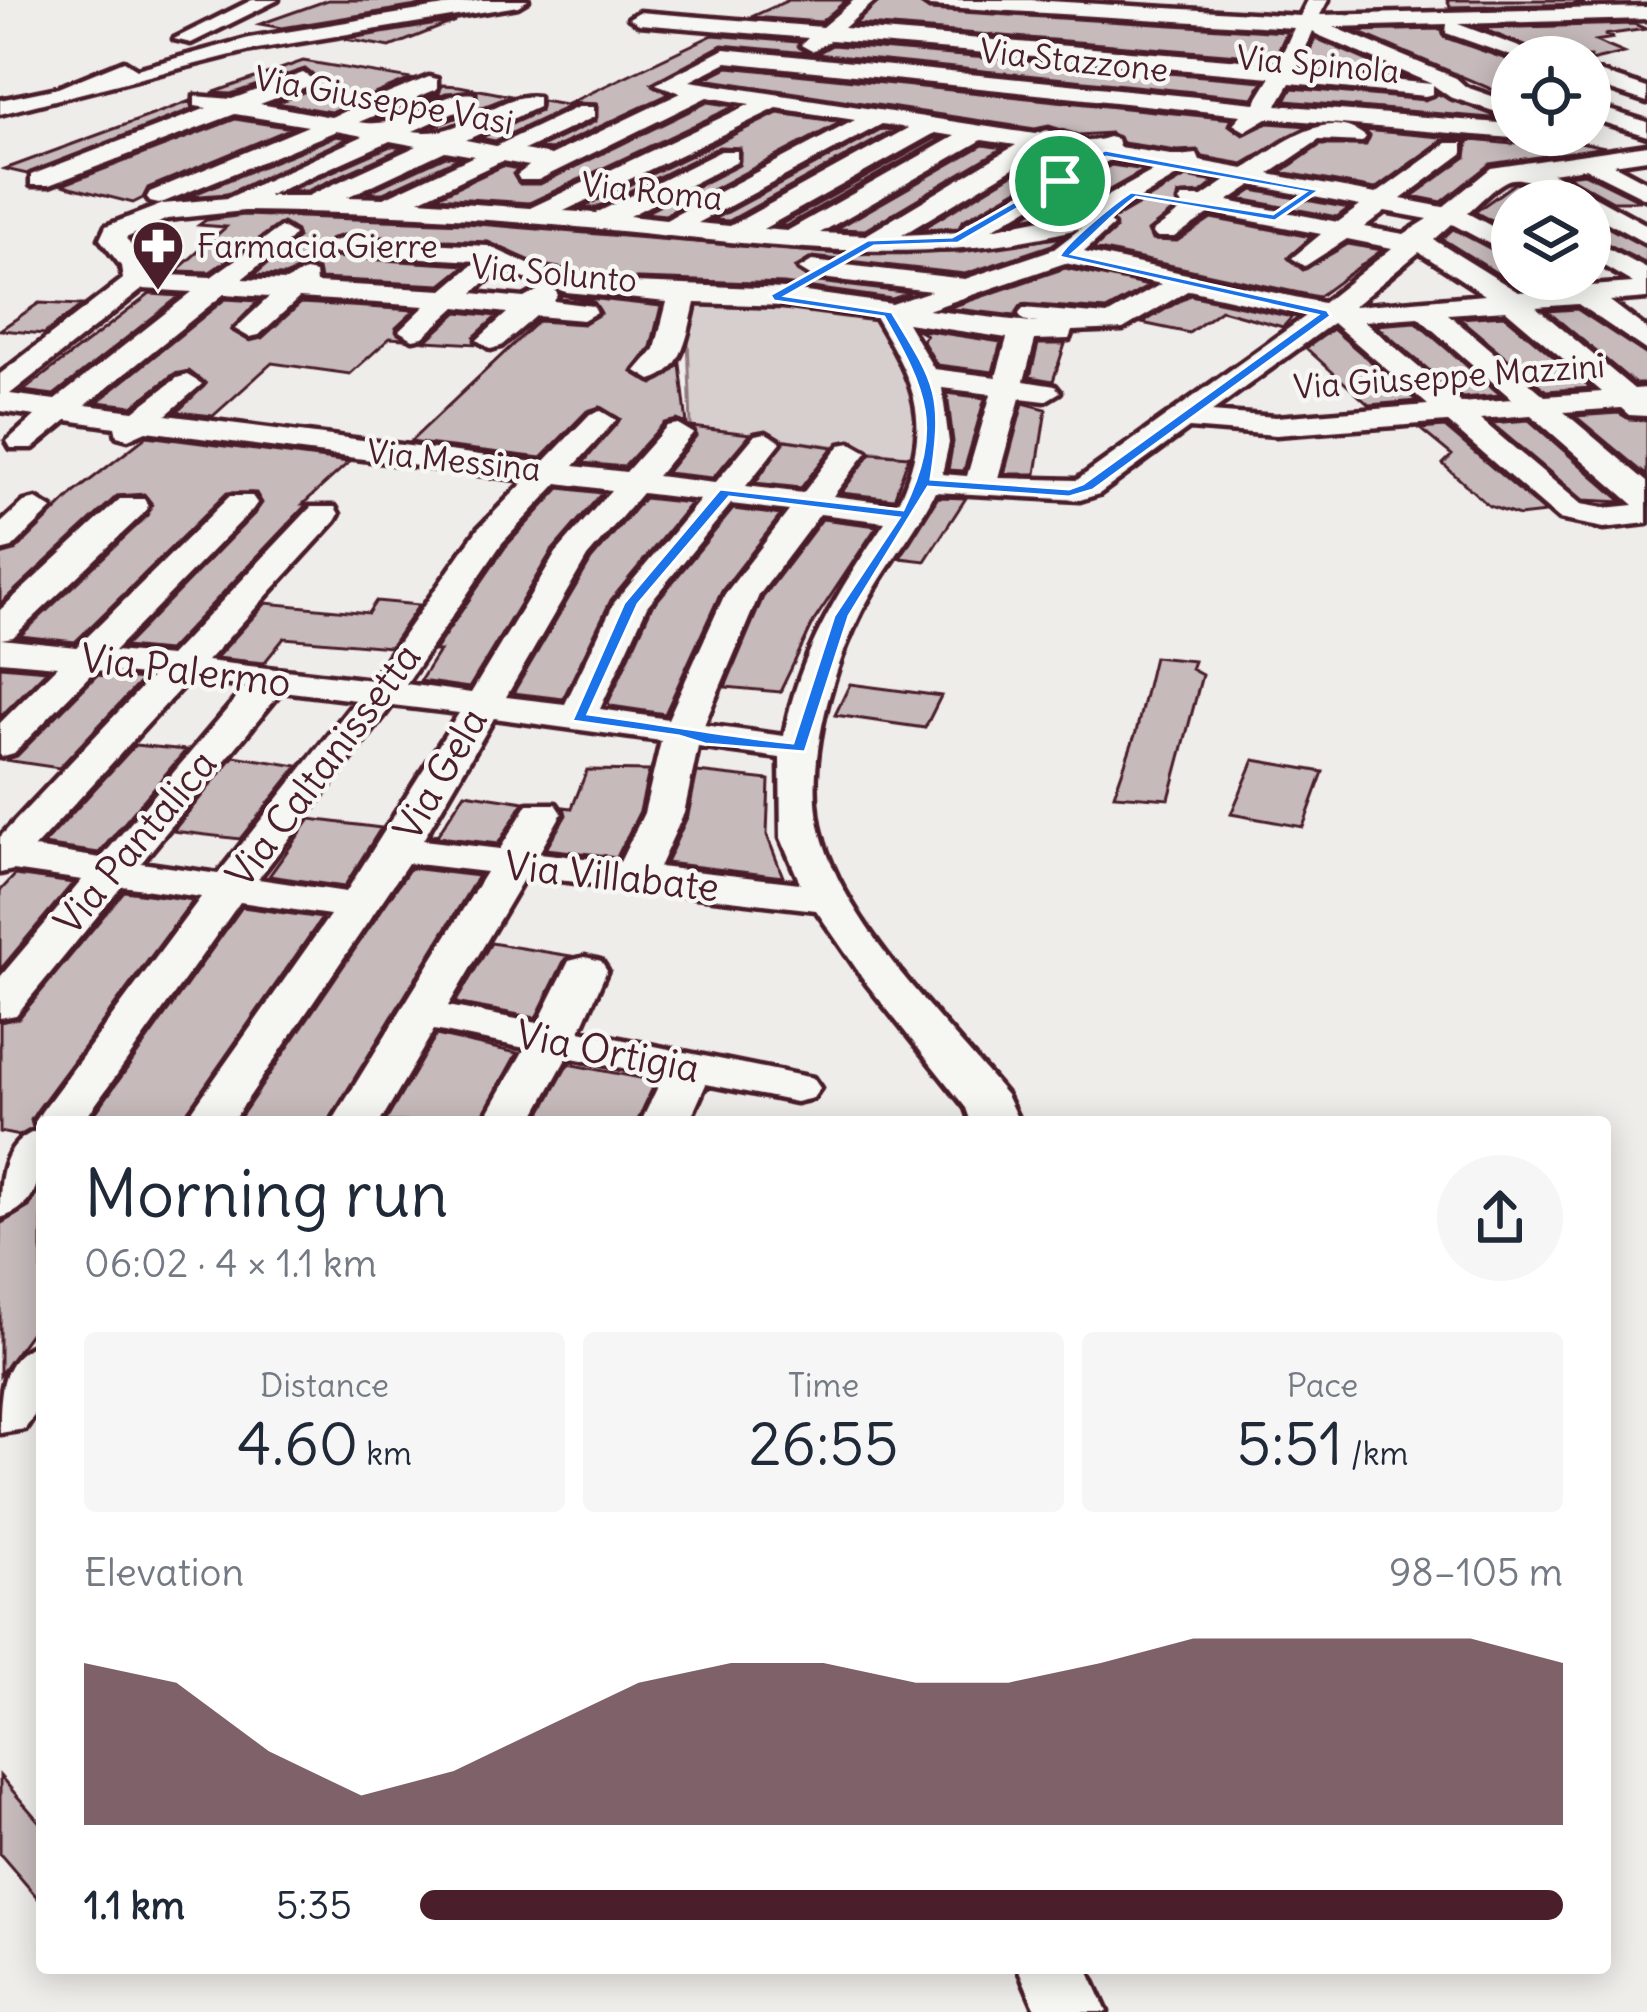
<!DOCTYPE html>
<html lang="en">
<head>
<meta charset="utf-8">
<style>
  :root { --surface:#fff; --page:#f6f6f7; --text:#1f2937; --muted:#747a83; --accent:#4a1f2b }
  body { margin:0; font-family:Delius,sans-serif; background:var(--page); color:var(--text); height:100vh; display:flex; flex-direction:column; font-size:45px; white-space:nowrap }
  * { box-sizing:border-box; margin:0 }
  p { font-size:39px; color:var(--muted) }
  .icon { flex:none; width:66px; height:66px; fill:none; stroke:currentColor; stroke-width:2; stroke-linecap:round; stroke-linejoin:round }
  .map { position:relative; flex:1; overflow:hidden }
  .details { position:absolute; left:36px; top:1116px; width:1575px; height:858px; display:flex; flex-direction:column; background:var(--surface); border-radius:12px; box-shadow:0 6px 30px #0003 }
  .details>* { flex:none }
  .controls { position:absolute; left:1491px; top:36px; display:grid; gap:24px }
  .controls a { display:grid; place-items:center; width:120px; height:120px; border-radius:50%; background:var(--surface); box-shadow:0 6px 30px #0003; font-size:60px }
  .pin { position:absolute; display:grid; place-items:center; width:102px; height:102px; color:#fff; margin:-51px; border:6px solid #fff; border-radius:50%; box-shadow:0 3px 12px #0007 }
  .round { display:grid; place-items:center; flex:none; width:126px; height:126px; border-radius:63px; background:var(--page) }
  .overview { display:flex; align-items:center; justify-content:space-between; height:204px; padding:0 48px }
  h1 { font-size:66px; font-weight:600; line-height:90px }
  .stats { display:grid; grid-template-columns:repeat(3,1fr); gap:18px; height:204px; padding:12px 48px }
  .stats div { display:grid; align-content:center; border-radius:12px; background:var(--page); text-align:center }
  .stats b { font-size:60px; font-weight:600 }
  .stats small { font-size:33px; font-weight:400 }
  .stats p { font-size:33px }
  .chart { height:336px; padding:24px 48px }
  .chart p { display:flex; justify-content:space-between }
  .chart svg { width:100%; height:216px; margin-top:12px; fill:var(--accent); opacity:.7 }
  ul { padding:0 48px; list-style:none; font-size:39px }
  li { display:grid; grid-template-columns:192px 144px 1fr; align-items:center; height:90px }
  li i { height:30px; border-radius:15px; background:var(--accent) }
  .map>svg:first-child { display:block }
</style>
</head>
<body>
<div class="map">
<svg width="1647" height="2012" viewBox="0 0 1647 2012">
  <rect width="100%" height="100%" fill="#efedea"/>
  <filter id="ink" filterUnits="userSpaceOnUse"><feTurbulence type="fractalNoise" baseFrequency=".00833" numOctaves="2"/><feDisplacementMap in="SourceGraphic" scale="24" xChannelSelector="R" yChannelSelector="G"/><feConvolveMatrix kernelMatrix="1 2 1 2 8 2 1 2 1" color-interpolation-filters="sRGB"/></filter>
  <g filter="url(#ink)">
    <path fill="#d7cfce" stroke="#90777c" stroke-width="3" d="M700,304l105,6 2,-5 70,13c26,48 50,84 35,139l-221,-30 -4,-120z"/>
    <path fill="#c6babb" stroke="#4a1f2b" stroke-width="3" d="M328,0h125l-171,28 -22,-4z
      M789,0h58l-26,22 -70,-5z
      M880,0h35l14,10 358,22 -12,26 -420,-34z
      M1447,0h125l13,4 -135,3z
      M455,21l-65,26 -45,-8z
      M1634,24l12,5 -42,6 10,3 -19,3 29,12 -34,8v-4h-40l-69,-29z
      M1442,29l2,8 68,24v37l-157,-67z
      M713,35l85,7 8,11 -84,-8 -70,38 17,11 -119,56 -11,-2 57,-27 1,-17 -21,-1 -81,38 -15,-3 60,-27 2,-10 23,4z
      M1315,38l89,39 -101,-10z
      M832,45l431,36 -10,17 -437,-44z
      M303,61l108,18 -80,33 -54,-9 38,-16 3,-8 -13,-10 -74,25 -19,-1z
      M728,67l504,52 -3,6 14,10 25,-12 40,3 -65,38 -40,-7 -6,-7 -20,1 -54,-8 -13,-10 -32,2 -29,-9 -14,3 -331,-50z
      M442,85l17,1 52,10 -78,31 43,-19 1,-17 -31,2 -67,25 60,-25z
      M1292,88l133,12 13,-6 65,25 -218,-18z
      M190,101l2,8 -165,65 -22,-5z
      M708,102l27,4 -206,97 -93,-6 67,-31 15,3 -5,5 7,10h20z
      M778,113l63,9 -176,93 -20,-2 94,-48 1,-17 -21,-1 -124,61h-14z
      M235,119l57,9 -144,60 -5,10 -10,5 -71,-18z
      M883,129l11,1 -165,91 -16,-1z
      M1364,130l99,9h-19l-69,50 -94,-17 39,-27h46l4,-9z
      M1544,135l61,12 -115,17 -48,38 -30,-6 54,-39 2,-14 -5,-4 49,5z
      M336,136l12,2 -121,56 -40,3z
      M936,138l5,1 -155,87h-8z
      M983,145l20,3 -138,82 -29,-1z
      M391,146l11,2 -95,43h-19z
      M1044,155l26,4 -108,62 -3,7 -39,2z
      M446,156l13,2 -76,35h-17z
      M1111,165l34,5 -66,37 -61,12z
      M1584,173l57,28h-28l-47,-26z
      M1186,177l29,5 -14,11 -23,2v12l-30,24 4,9 25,1 34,-23 100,19 -23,21 15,12 45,-26 34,6 -64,47 -224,-48 22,-20 -4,-9z
      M1515,183l17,4 35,14h-55v31l-37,-20z
      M1253,190l96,18 -12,9 -97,-18z
      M244,215l222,8 375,31 121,-2 101,-15 -11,8 -87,29 -152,-17 -18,11 16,13 99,12 -18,6 -108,-15 -174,-6 -72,-14 -50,-22 -146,-7 -17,9 8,13 133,8 -25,20 -121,-6 -2,-9 -12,-3 -21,9 -31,-1 44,-37 -2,-7 -13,-8 -73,49 -34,-1 50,-44 -27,-2 7,-5z
      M1590,218l57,30v16l-57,-29z
      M1453,229l59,31v19h48l-3,6 -38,2 -77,-48z
      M1065,268l84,18 -43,24 -83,-6 -8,12 -67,-8z
      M150,294l30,2 -126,99 -31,-4z
      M562,295l99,11 -10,41 -19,25 21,12 27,-20 7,60 -10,-4 -13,3 -40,44 -41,-4 37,-44 -20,-12 -13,4 -46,47 -131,-16 128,-121 45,3 18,-11 -7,-11z
      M1190,295l102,22 -9,10 -62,-17 -32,23 -47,-10z
      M225,299l33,2 -27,29 19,11 12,-3 39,-35 114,7 -19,18 8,11 -14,-1 -40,36 -78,-11 -59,53 -36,-4 29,-28 -17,-13 -15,3 -41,32 -36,-4z
      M39,303l43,2 -38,29 -44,-4z
      M1577,309l70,46v29h-12l-88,-73z
      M458,312l39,4 -23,21 2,7 -50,-3z
      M1504,315l87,73 -45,3 -87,-73z
      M1416,322l85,73 -39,3 -87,-73z
      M916,329l85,13 -8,30 -56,-7 -15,-25 4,-5z
      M1333,329l84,72 -48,4 -63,-57z
      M1038,344h27l-12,37 -23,-4z
      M947,393l38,5 -21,73 -16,-1 5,-28z
      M1023,403l23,6 -10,65h-32z
      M1619,413l10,6 18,1v56l-72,-60z
      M1529,420l94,82 -40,-2 -92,-77z
      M691,427l59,7 -37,44 -47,-5 30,-37z
      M1445,427l101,86 -27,3 -30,-10 -46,-42 9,-9 -32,-26z
      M147,436l202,26 -46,42h4l-139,147 -44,-4 131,-134 7,-10 -6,-10h-29l-152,149 -55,-6 127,-120 5,-12 -8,-10 -27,2 -117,108v-49l15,-4 60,-59z
      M785,440l48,7 -32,41 -46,-5z
      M871,453l38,3 -15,43 -53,-6z
      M560,488l42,5 -50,58 -83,137 -49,-7 19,-30h-5l72,-105z
      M938,497l28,1 -41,63 -25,-3z
      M644,498l47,5 -80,97 -48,99 -50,-6 78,-133z
      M733,509l48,6 -60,77 -56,122 -54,-8 -3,-3 43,-95z
      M822,519l55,7 -63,95 -34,71 -55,-5 38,-90z
      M376,601l43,4 -29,42 -106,-9 -20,25 -48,-5 50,-55 102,10z
      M1154,657l40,4 -3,8 11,6 -33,124 -55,-4 22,-63z
      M0,666l47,4 -47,47z
      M97,675l45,5 -83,88 -54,-8 12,-4z
      M850,684l91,12 -16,32 -90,-13z
      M135,745l51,5 -87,103 -56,-8z
      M234,756l64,10 -58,73 -67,-8z
      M1254,760l69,12 -20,55 -72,-13z
      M587,770l62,1 -9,40 -23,46 -71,-8 20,-34 -2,-8 8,1z
      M697,772l72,8 -2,55 16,42 -117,-14 22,-48z
      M465,793l59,9 -26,42 -68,-8 8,-2z
      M310,819l71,9 -37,59 -75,-11z
      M410,868l68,8 -150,246h-91z
      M15,875l58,8 -73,87v-79z
      M124,891l69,9 -155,209 -7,11 2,8 -14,8 -19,-4v-110l19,-4z
      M242,907l80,11 -142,204h-91z
      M491,943l80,13 -6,3 -29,59 -81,-15z
      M436,1035l81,18 -38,69h-94z
      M568,1064l88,17 -19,41h-101z
      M42,1183v134l-42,58v-151l29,-17z
      M0,1776l42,49v78l-42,-49z"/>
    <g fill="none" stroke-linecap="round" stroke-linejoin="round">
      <g stroke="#4a1f2b" stroke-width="9">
        <path id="minor" d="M252,0h26l-87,43 -17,-4z
          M481,0h47l-10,6 -267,44 -251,64v-14l58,-12 66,-27 13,8 112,-31z
          M854,0h22l-32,28 434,35 16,-35 -365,-22 -10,-6h112l269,16 8,-16h20l-8,15 327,-8v12l-189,5 88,33h-32l-68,-24 1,-9 -113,3 122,51 10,9 46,16v14l-62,-20 -17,-12v9l-8,2 -135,-13 -13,22 235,19v11h9l-9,3 -245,-20 -22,13 -12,-7 8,-9 -514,-53 -37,19 345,53 12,-4c22,8 37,16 62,7l8,2 2,8 58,9 20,-2 3,7 44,8c34,-22 82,-65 122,-32l-4,5 -43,-2 -50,34 107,20 71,-51h16v10l-62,46 42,8 48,-39 156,-23v14l-34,5 34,18v17l-62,-31 -33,5 95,52v19l-57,-31v-12c-31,0 -64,-31 -84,-20 -14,7 -27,22 -39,32l45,24v19l-60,-32 -18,16 84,52 43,-3 2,-8 10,-2 17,7 43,-3 -43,-25v-19l57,30v29l-37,3 37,28v22l-69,-47 -42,3 98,82 13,-1v28l-18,-1 -8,-7 -57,4 83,70v41l-43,5 -45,-9 -112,-97 -171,13 -87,-7 -90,66 -19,6 -145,-8c-21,43 -55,81 -76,125 -30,62 -57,156 -36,224 28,91 123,181 183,254l13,27h-48l-5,-14 -99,-124 -51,-74 -291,-34 -77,130 90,17 31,-62 16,-4 16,4 6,9 -27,61 233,47 7,10 -7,10 -17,4 -90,-18 -17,38h-48l22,-46 -96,-19 -36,65h-48l42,-74 -91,-18 -54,92h-48l154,-250 -78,-9 -176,259h-48l146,-207 -90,-13 -157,220h-41c0,39 4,84 -42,96 0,-36 0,-77 40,-88l-5,-8 7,-11 159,-214 -79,-11 -106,129 -16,3v-41l82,-97 -69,-10 -13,3v-36l152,-161 -57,-6 -81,83 -14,4v-34l57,-57 -57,-5v-51l120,-111h24l4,7 -4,7 -131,124 -12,2 76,8 153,-151h22l5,7 -5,7 -138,141 56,5 141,-149h24l4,7 -4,7 -128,140 165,19 106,-151 48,-49 -380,-49 -18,8 -11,-3 -2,-9 -48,-7 -34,28h-22l-4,-7 28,-25 -35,-5v-37l123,-95 -2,-13 -21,-27 6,-13 57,-22 65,-6 135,-62 -27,-5 -177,73 -9,-2 -3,-5 3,-5 158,-66 -73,-12 -186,71h-18v-10l176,-67 -12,-2v-10l37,3 71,-26 11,7 -3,5 -51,19 71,13 98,-40 8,2v10l-78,33c51,9 77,-33 115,-28v10l-61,27c52,9 84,-40 125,-34v10l-72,33 30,6 82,-39h16v10l-70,33 27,5 130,-62 -25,-9 68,-35 531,54 16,-26 -440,-37 -19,11 -11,-6 7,-7 -169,-14 -10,-6 10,-6 183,15zM1313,31l3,3 116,50 -136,-13zM707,97l43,7 -220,104 -111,-8 83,-39 27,5 -12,9 3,5h18zM777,108l78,12 -189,100 -37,-4 108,-55v-10h-16l-125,62 -32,-2zM882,124l26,4 -178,98 -32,-3zM935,133l20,3 -168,95 -24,-2zM982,140l34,5 -150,90 -46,-2zM390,141l27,5 -109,50h-41zM1043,150l40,6 -119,69 -2,7 -60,3zM445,151l29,5 -90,42 -37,-1zM1110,160l48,8 -77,43 -89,18zM1185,172l42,8 -25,17h-20l-3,5 6,6 -33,24 4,5h18l36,-24 111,21 -29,24 13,8 42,-27 45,9 -69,55 -239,-51 29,-26 -9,-7zM1252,185l108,21 -22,16 -110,-21zM244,211c119,1 237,7 356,18 159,15 324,41 481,-1l-27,21 -89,30 -153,-18 -13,8 13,8 119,14 -39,13 -108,-15 -175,-7 -72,-14 -49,-22 -146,-7 -9,2 -4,6 4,6 144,8 -34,29 -127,-7 -1,-10 -10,-2 -19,10 -44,-2 48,-39 4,-5 -13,-8 -70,50 -62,-3 -23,-36 41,-19zM1385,211l43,8 -24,15 -40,-7zM1419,252l66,43 -131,11zM1065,263l96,21 -54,31 -84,-7 -4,6 4,6 15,3 -110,-13zM498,270l68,22 101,10 -12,47 -19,22 15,9c33,-8 37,-49 44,-77l89,3 92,12c39,66 57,103 25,178l-5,8 -63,-8 34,-44 -16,-9 -11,2 -37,48 -57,-7 35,-44 -15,-9 -11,2 -40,48 -58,-7 36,-43 -15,-9 -11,2 -41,46 -52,-6 42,-46 -15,-9 -11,3 -47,49 -377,-48 36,-31 -15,-9 -10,3 -43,33 -48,-6 138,-111 45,3 -34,32 14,8 10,-2 40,-37 126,8 -26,25 14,8 10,-2 33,-30 51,6 -30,27 14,9 10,-3 35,-30 47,4 14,-8 -4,-6 -39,-5 4,-6 -4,-6 -10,-2 -20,11 -51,-5zM143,289l49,3 -137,108 -45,-6zM1189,290l117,26 -229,164 -79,-2 22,-80 25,3 15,-9 -5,-6 -31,-5 11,-41 34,-1 3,-8 51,-2zM1506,310l96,82 -57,4 -97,-82zM1418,317l94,82 -51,4 -97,-82zM907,323l100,15 -11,39 -62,-8zM1333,323l95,82 -152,12 -65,-5zM942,388l49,6 -24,82 -25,-2 7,-31zM1531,415l103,90 -30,3 -23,-4 -101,-85zM558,483l53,7 -55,63 -85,140 -65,-9 96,-141zM642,493l58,7 -86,103 -49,101 -59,-7 81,-140zM731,504l58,7 -64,83 -57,125 -68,-10 47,-103zM820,514l65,8c-46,68 -86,131 -101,214l-80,-11 55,-130zM188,680l58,7 -145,171 -67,-10zM282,691l74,9 -138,174 -77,-11zM392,705l67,8 -113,179 -88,-13zM494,718l167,23 -17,72 -24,49 -81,-9 23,-40 -6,-9h-28l-28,45 -77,-9zM698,747l82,11 1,80 19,45 -141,-16 25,-54z
          M1590,69l57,19v14l-57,-19z
          M1590,104l57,18v14l-57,-18z
          M36,499l16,10 -40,39 -12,3v-27l24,-22z
          M42,1342v61l-17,26 -25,4c0,-39 0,-78 42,-91z
          M1018,1968h69l20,44h-70z"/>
      </g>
      <use href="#minor" fill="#f6f6f2" fill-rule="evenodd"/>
    </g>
  </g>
  <path fill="#1a73e8" stroke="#fff" stroke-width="3" fill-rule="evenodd" d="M1105,150l215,40 -45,31 -139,-24c-24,17 -41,38 -64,57l255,56 4,6 -238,174 -24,7 -141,-10 -79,129 -44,136 -100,-8 -26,-8 -107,-15 52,-118 96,-114 183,21c40,-82 23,-119 -19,-193l-110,-16 -4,-6 98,-55 84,-3zM1106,157l199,35 -32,22 -142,-22c-17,11 -66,51 -72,65l258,58 -234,169 -14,5 -138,-10c13,-85 5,-95 -39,-167l-106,-16 88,-50 84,-3zM729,497l170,21 -65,98 -41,127c-69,-7 -136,-20 -205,-29l50,-110z"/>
  <defs>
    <g id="pharmacy-pin" transform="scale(2.7)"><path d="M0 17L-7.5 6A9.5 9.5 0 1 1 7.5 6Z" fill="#4a1f2b" stroke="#f6f6f2"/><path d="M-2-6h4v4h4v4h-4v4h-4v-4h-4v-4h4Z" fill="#fff"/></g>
  </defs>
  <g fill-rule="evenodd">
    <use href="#pharmacy-pin" x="158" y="246"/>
  </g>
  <g text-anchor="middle" stroke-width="9" stroke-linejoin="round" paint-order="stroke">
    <g font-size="33" fill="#4a1f2b" stroke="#f6f6f2">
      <text transform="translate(1074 60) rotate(6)" y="12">Via Stazzone</text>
      <text transform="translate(1318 64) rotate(5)" y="12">Via Spinola</text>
      <text transform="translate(384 100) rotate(10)" y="12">Via Giuseppe Vasi</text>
      <text transform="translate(652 191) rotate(6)" y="12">Via Roma</text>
      <text transform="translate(554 273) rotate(5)" y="12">Via Solunto</text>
      <text transform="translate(1449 376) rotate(-4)" y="12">Via Giuseppe Mazzini</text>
      <text transform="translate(454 460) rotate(6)" y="12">Via Messina</text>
    </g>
    <g font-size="33" fill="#4a1f2b" stroke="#f6f6f2" text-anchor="start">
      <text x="197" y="258">Farmacia Gierre</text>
    </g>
    <g font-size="39" fill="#4a1f2b" stroke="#f6f6f2">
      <text transform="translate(186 670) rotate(7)" y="14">Via Palermo</text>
      <text transform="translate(323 765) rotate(-53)" y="14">Via Caltanissetta</text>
      <text transform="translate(440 774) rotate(-60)" y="14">Via Gela</text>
      <text transform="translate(135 842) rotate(-50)" y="14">Via Pantalica</text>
      <text transform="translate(612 876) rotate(6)" y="14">Via Villabate</text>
      <text transform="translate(608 1051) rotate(11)" y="14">Via Ortigia</text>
    </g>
  </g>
</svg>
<div class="controls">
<a><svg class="icon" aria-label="locate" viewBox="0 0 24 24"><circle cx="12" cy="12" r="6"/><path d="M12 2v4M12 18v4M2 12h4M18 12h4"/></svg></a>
<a><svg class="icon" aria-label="layers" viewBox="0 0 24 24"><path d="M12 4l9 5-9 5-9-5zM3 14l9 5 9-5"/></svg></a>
</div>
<div class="pin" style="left:1060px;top:181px;background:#1e9e55"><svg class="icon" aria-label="arrive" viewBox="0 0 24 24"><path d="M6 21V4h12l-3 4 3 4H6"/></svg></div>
<section class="details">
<div class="overview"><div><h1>Morning run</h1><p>06:02 · 4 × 1.1 km</p></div><a class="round"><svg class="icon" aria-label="share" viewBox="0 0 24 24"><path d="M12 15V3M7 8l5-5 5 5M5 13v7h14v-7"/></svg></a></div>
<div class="stats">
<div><p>Distance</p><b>4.60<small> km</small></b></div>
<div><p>Time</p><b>26:55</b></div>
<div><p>Pace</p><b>5:51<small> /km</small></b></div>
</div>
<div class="chart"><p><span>Elevation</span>98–105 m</p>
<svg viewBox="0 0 160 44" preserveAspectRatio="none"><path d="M0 44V11L10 15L20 29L30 38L40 33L50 24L60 15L70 11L80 11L90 15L100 15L110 11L120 6L130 6L140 6L150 6L160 11V44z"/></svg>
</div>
<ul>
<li><b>1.1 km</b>5:35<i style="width:100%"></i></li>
</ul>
</section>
</div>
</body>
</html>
